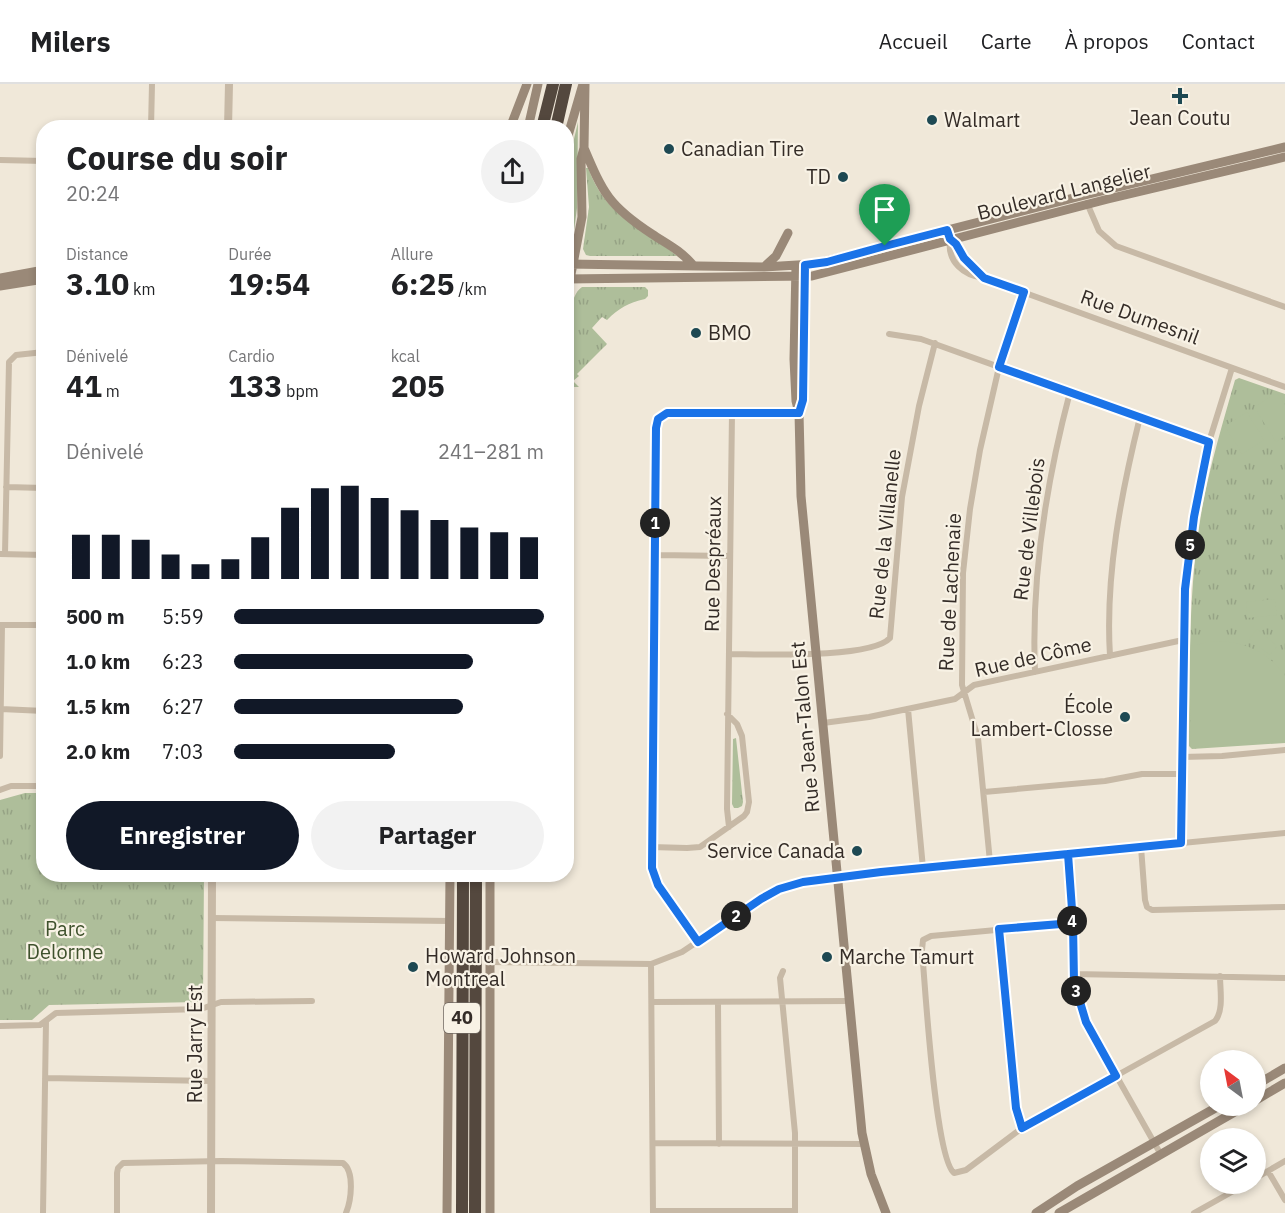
<!DOCTYPE html>
<html lang="fr">
<head>
<meta charset="utf-8">
<style>
  :root { --surface:#fff; --page:#f2f2f2; --text:#202124; --muted:#757577; --line:#e0e0e0; --accent:#111827 }
  body { margin:0; font-family:"IBM Plex Sans",sans-serif; background:var(--page); color:var(--text); height:100vh; display:flex; flex-direction:column; font-size:22px; white-space:nowrap }
  * { box-sizing:border-box; margin:0 }
  p { font-size:20px; color:var(--muted) }
  .icon { flex:none; width:33px; height:33px; fill:none; stroke:currentColor; stroke-width:2; stroke-linecap:round; stroke-linejoin:round }
  .map { position:relative; flex:1; overflow:hidden }
  .details { position:absolute; left:36px; top:36px; width:538px; height:762px; display:flex; flex-direction:column; background:var(--surface); border-radius:24px; box-shadow:0 3px 9px #0003 }
  .details>* { flex:none }
  .needle { width:39px; rotate:328deg }
  .tools { position:absolute; left:1200px; top:966px; display:grid; gap:12px }
  .tools a { display:grid; place-items:center; width:66px; height:66px; border-radius:50%; background:var(--surface); box-shadow:0 3px 9px #0003; font-size:30px }
  .pin { position:absolute; display:grid; place-items:center; width:51px; height:51px; color:#fff; margin:-62px -26px; border-radius:50% 50% 50% 0; rotate:-45deg; box-shadow:0 0 6px #0007 }
  .pin .icon { rotate:45deg }
  .km { position:absolute; width:30px; height:30px; margin:-15px; border-radius:50%; background:#222; color:#fff; font-size:16px; line-height:30px; text-align:center }
  .round { display:grid; place-items:center; flex:none; width:63px; height:63px; border-radius:32px; background:var(--page) }
  .overview { display:flex; align-items:center; justify-content:space-between; height:102px; padding:0 30px }
  h1 { font-size:33px; font-weight:700; line-height:45px }
  .figures { display:grid; grid-template-columns:repeat(3,1fr); gap:9px; height:102px; padding:6px 30px }
  .figures div { display:grid; align-content:center }
  .figures b { font-size:30px; font-weight:700 }
  .figures small { font-size:16px; font-weight:400 }
  .figures p { font-size:16px }
  .chart { height:168px; padding:12px 30px }
  .chart p { display:flex; justify-content:space-between }
  .chart svg { width:100%; height:108px; margin-top:6px; stroke:var(--accent); stroke-width:6 }
  .action { display:flex; gap:12px; margin-top:auto; padding:12px 30px }
  .action a { flex:1; height:69px; border-radius:36px; background:var(--accent); color:#fff; font-size:24px; font-weight:700; line-height:69px; text-align:center }
  .action a+a { background:var(--page); color:var(--text) }
  ul { padding:0 30px; list-style:none; font-size:20px }
  li { display:grid; grid-template-columns:96px 72px 1fr; align-items:center; height:45px }
  li i { height:15px; border-radius:8px; background:var(--accent) }
  header { display:flex; align-items:center; gap:36px; box-sizing:border-box; height:84px; padding:0 30px; background:var(--surface); border-bottom:2px solid var(--line) }
  header strong { font-size:28px }
  nav { display:flex; gap:33px; margin-inline-start:auto; font-size:21px }
  .map>svg:first-child { display:block }
</style>
</head>
<body>
<header>
<strong>Milers</strong>
<nav><a>Accueil</a><a>Carte</a><a>À propos</a><a>Contact</a></nav>
</header>
<div class="map">
<svg width="1285" height="1129" viewBox="0 0 1285 1129">
  <defs>
    <pattern id="grass-tufts" width="24" height="20" patternUnits="userSpaceOnUse" patternTransform="scale(1.5)"><rect width="24" height="20" fill="#aebe9a"/><path d="M3 7l-1-3M5 7V3M7 7l1-3M15 17l-1-3M17 17v-4M19 17l1-3" fill="none" stroke="#96a385"/></pattern>
  </defs>
  <rect width="100%" height="100%" fill="#f0e8d9"/>
  <path fill="url(#grass-tufts)" d="M578,38l-1,86 -6,44 -4,4v-87z
    M586,84h2c20,52 51,56 89,88h-87l-4,-1 -3,-6 6,-42z
    M582,203h63l3,3v6l-3,3c-17,4 -26,9 -38,21l-5,-3 -10,11 15,16 -30,30 2,2 -6,5 6,6h-12c0,-21 -4,-88 15,-100z
    M1239,294l46,16v349l-93,6 -3,-3c1,-79 -1,-159 13,-237 8,-44 21,-87 33,-129z
    M736,654l7,64 -1,4 -4,2h-4l-2,-4 1,-65z
    M25,709h18l1,81 160,1 -1,124 -5,3 -149,3 -17,15h-32v-220z"/>
  <path fill="#aebe9a" d="M1277,309l8,12v31l-9,6 -22,-35z
    M1247,328l17,28 -22,14 -17,-28z
    M1275,515l2,16 -30,3 -1,-16z
    M1257,545l20,17 -7,9 -21,-16z
    M1215,557c29,0 54,11 70,35v65l-94,6 -2,-101z"/>
  <g fill="none" stroke-linecap="round" stroke-linejoin="round">
    <path stroke="#c7b9a6" stroke-width="6" d="M151,44l1,-44
      M0,76l44,1
      M1087,119l12,28 17,15 169,61
      M950,155l6,5 14,22 14,11
      M950,156c-3,22 14,36 34,38l301,109
      M889,250l32,5 288,103
      M6,403l38,1
      M0,470l44,1
      M5,470l4,-192 7,-7 28,-3
      M655,471l75,1
      M0,541h44
      M729,570c30,0 142,5 161,-16l12,-141 17,-91 16,-63
      M1110,572c-5,-80 11,-162 30,-239
      M1035,588c-4,-95 11,-189 35,-280
      M1,625l43,2
      M908,625l15,159
      M823,639l46,-6 86,-18 19,-14 209,-45
      M0,672l2,-131
      M1182,673l40,-1 63,-6
      M0,706l11,-4h33
      M984,708l121,-11 37,-7h40
      M729,743l-2,-18 5,-396
      M1181,759l2,-203 3,-65 8,-58 15,-75 23,-74
      M651,763l36,1 13,-1 44,-31 3,-4 2,-10 -7,-66 -5,-12 -10,-10
      M1141,763l4,53 2,7 5,3 133,-3
      M1068,770l5,69 -1,44 6,33 13,31 69,122
      M990,778l-12,-124 -16,-53 1,-112 7,-64 10,-59 19,-83 25,-74
      M212,834l238,3
      M1073,839l-142,13 -8,4 -1,10c3,34 13,208 32,223l12,-3 56,-42 193,-107c9,-10 5,-32 5,-45
      M999,845l16,179 7,20
      M698,858c-18,-26 -44,-52 -47,-85l6,-434 4,-7 6,-3h132
      M490,878l161,2 31,-12 79,-53 18,-10 45,-11 461,-45
      M651,880l2,249
      M783,887l-3,7 15,155v80
      M1073,890l212,4
      M652,918l197,-1
      M718,919l1,141
      M0,942l40,-1 16,-12 145,-4 20,-7 91,-1
      M45,994l167,3
      M654,1059l210,1
      M1268,1087l17,29
      M1256,1094l29,-17
      M653,1127h142
      M43,1129l3,-192
      M117,1129v-40l1,-5 5,-5 98,-2 122,2c12,9 8,38 3,50
      M1194,1129l52,-29"/>
    <path stroke="#c7b9a6" stroke-width="8" d="M228,44l1,-44
      M211,1129l1,-339"/>
    <path stroke="#9a8978" stroke-width="9" d="M510,44l17,-44
      M528,44l10,-44
      M567,55l16,-55
      M584,64c19,45 25,58 68,86 15,10 28,16 40,30
      M567,180l197,3 50,-3 271,-69 200,-48
      M796,182l-2,93 2,42 3,12 2,83 61,637 9,41 15,39
      M764,183l12,-11 12,-23
      M0,194l44,-8
      M567,195l245,-3 296,-77 177,-42
      M0,202l44,-7
      M567,211l15,-78 -1,-58 3,-11 1,-64
      M799,329l4,-12 2,-129
      M1256,1001l29,-17
      M1256,1016l29,-17
      M447,1129l3,-339
      M490,1129v-339
      M1036,1129l41,-27 142,-80
      M1059,1129l186,-107"/>
    <path stroke="#54483e" stroke-width="12" d="M542,44l11,-44
      M556,44l10,-44
      M462,1129l1,-339
      M475,1129l1,-339"/>
  </g>
  <g fill="none" stroke-linecap="round" stroke-linejoin="round">
    <g stroke="#fff" stroke-width="12">
      <path id="route" d="M885,162l-58,16 -22,3 -2,135 -4,13h-132l-9,6 -2,9 -4,440 6,17 40,57 63,-43 18,-10 24,-7 78,-10 187,-18 5,69 1,59 12,40 30,54 -94,52 -6,-20 -17,-179 74,-6 -5,-69 113,-11 4,-254 9,-72 15,-75 -210,-75 25,-75 -40,-14 -20,-20 -8,-14 -6,-5 -3,-9 -62,16"/>
    </g>
    <use href="#route" stroke="#1a73e8" stroke-width="8"/>
  </g>
  <g fill="#1e4953" stroke="#f8f2e5" stroke-width="2">
    <path d="M1177 3h6v6h6v6h-6v6h-6v-6h-6v-6h6z"/>
    <circle cx="932" cy="36" r="6"/>
    <circle cx="669" cy="65" r="6"/>
    <circle cx="843" cy="93" r="6"/>
    <circle cx="696" cy="249" r="6"/>
    <circle cx="1125" cy="633" r="6"/>
    <circle cx="857" cy="767" r="6"/>
    <circle cx="827" cy="873" r="6"/>
    <circle cx="413" cy="883" r="6"/>
  </g>
  <g text-anchor="middle" stroke-width="4.5" stroke-linejoin="round" paint-order="stroke">
    <rect fill="#f8f2e5" stroke="#6f6760" stroke-width="1.5" x="444" y="919" width="36" height="30" rx="4.5"/>
    <g font-size="18" font-weight="bold" fill="#342c27">
      <text x="462" y="940">40</text>
    </g>
    <g font-size="20" fill="#342c27" stroke="#f8f2e5" text-anchor="start">
      <text x="1180" y="41" text-anchor="middle">Jean Coutu</text>
      <text x="944" y="43">Walmart</text>
      <text x="681" y="72">Canadian Tire</text>
      <text x="831" y="100" text-anchor="end">TD</text>
      <text x="708" y="256">BMO</text>
      <text x="1113" y="629" text-anchor="end">École<tspan x="1113" dy="23">Lambert-Closse</tspan></text>
      <text x="845" y="774" text-anchor="end">Service Canada</text>
      <text x="425" y="879">Howard Johnson<tspan x="425" dy="23">Montreal</tspan></text>
      <text x="839" y="880">Marche Tamurt</text>
    </g>
    <g font-size="20" fill="#342c27" stroke="#f8f2e5">
      <text transform="translate(1064 108) rotate(-14)" y="7">Boulevard Langelier</text>
      <text transform="translate(1140 233) rotate(20)" y="7">Rue Dumesnil</text>
      <text transform="translate(1029 445) rotate(-83)" y="7">Rue de Villebois</text>
      <text transform="translate(885 450) rotate(-84)" y="7">Rue de la Villanelle</text>
      <text transform="translate(713 480) rotate(-89)" y="7">Rue Despréaux</text>
      <text transform="translate(950 508) rotate(-87)" y="7">Rue de Lachenaie</text>
      <text transform="translate(1033 573) rotate(-13)" y="7">Rue de Côme</text>
      <text transform="translate(805 643) rotate(-95)" y="7">Rue Jean-Talon Est</text>
      <text transform="translate(195 960) rotate(-90)" y="7">Rue Jarry Est</text>
    </g>
    <g font-size="20" fill="#3e512c" stroke="#f8f2e5">
      <text x="65" y="852">Parc<tspan x="65" dy="23">Delorme</tspan></text>
    </g>
  </g>
</svg>
<div class="tools">
<a><svg class="needle" viewBox="-14 -14 28 28"><path d="M0-13l5 13h-10z" fill="#e53935"/><path d="M0 13l5-13h-10z" fill="#757577"/></svg></a>
<a><svg class="icon" aria-label="layers" viewBox="0 0 24 24"><path d="M12 4l9 5-9 5-9-5zM3 14l9 5 9-5"/></svg></a>
</div>
<div class="pin" style="left:885px;top:162px;background:#1e9e55"><svg class="icon" aria-label="arrive" viewBox="0 0 24 24"><path d="M6 21V4h12l-3 4 3 4H6"/></svg></div>
<b class="km" style="left:655px;top:439px">1</b>
<b class="km" style="left:736px;top:832px">2</b>
<b class="km" style="left:1076px;top:907px">3</b>
<b class="km" style="left:1072px;top:837px">4</b>
<b class="km" style="left:1190px;top:461px">5</b>
<section class="details">
<div class="overview"><div><h1>Course du soir</h1><p>20:24</p></div><a class="round"><svg class="icon" aria-label="share" viewBox="0 0 24 24"><path d="M12 15V3M7 8l5-5 5 5M5 13v7h14v-7"/></svg></a></div>
<div class="figures">
<div><p>Distance</p><b>3.10<small> km</small></b></div>
<div><p>Durée</p><b>19:54</b></div>
<div><p>Allure</p><b>6:25<small> /km</small></b></div>
</div>
<div class="figures">
<div><p>Dénivelé</p><b>41<small> m</small></b></div>
<div><p>Cardio</p><b>133<small> bpm</small></b></div>
<div><p>kcal</p><b>205</b></div>
</div>
<div class="chart"><p><span>Dénivelé</span>241–281 m</p>
<svg viewBox="0 0 160 44" preserveAspectRatio="none"><path d="M5 44V26M15 44V26M25 44V28M35 44V34M45 44V38M55 44V36M65 44V27M75 44V15M85 44V7M95 44V6M105 44V11M115 44V16M125 44V20M135 44V23M145 44V25M155 44V27"/></svg>
</div>
<ul>
<li><b>500 m</b>5:59<i style="width:100%"></i></li>
<li><b>1.0 km</b>6:23<i style="width:77%"></i></li>
<li><b>1.5 km</b>6:27<i style="width:74%"></i></li>
<li><b>2.0 km</b>7:03<i style="width:52%"></i></li>
</ul>
<div class="action"><a>Enregistrer</a><a>Partager</a></div>
</section>
</div>
</body>
</html>
